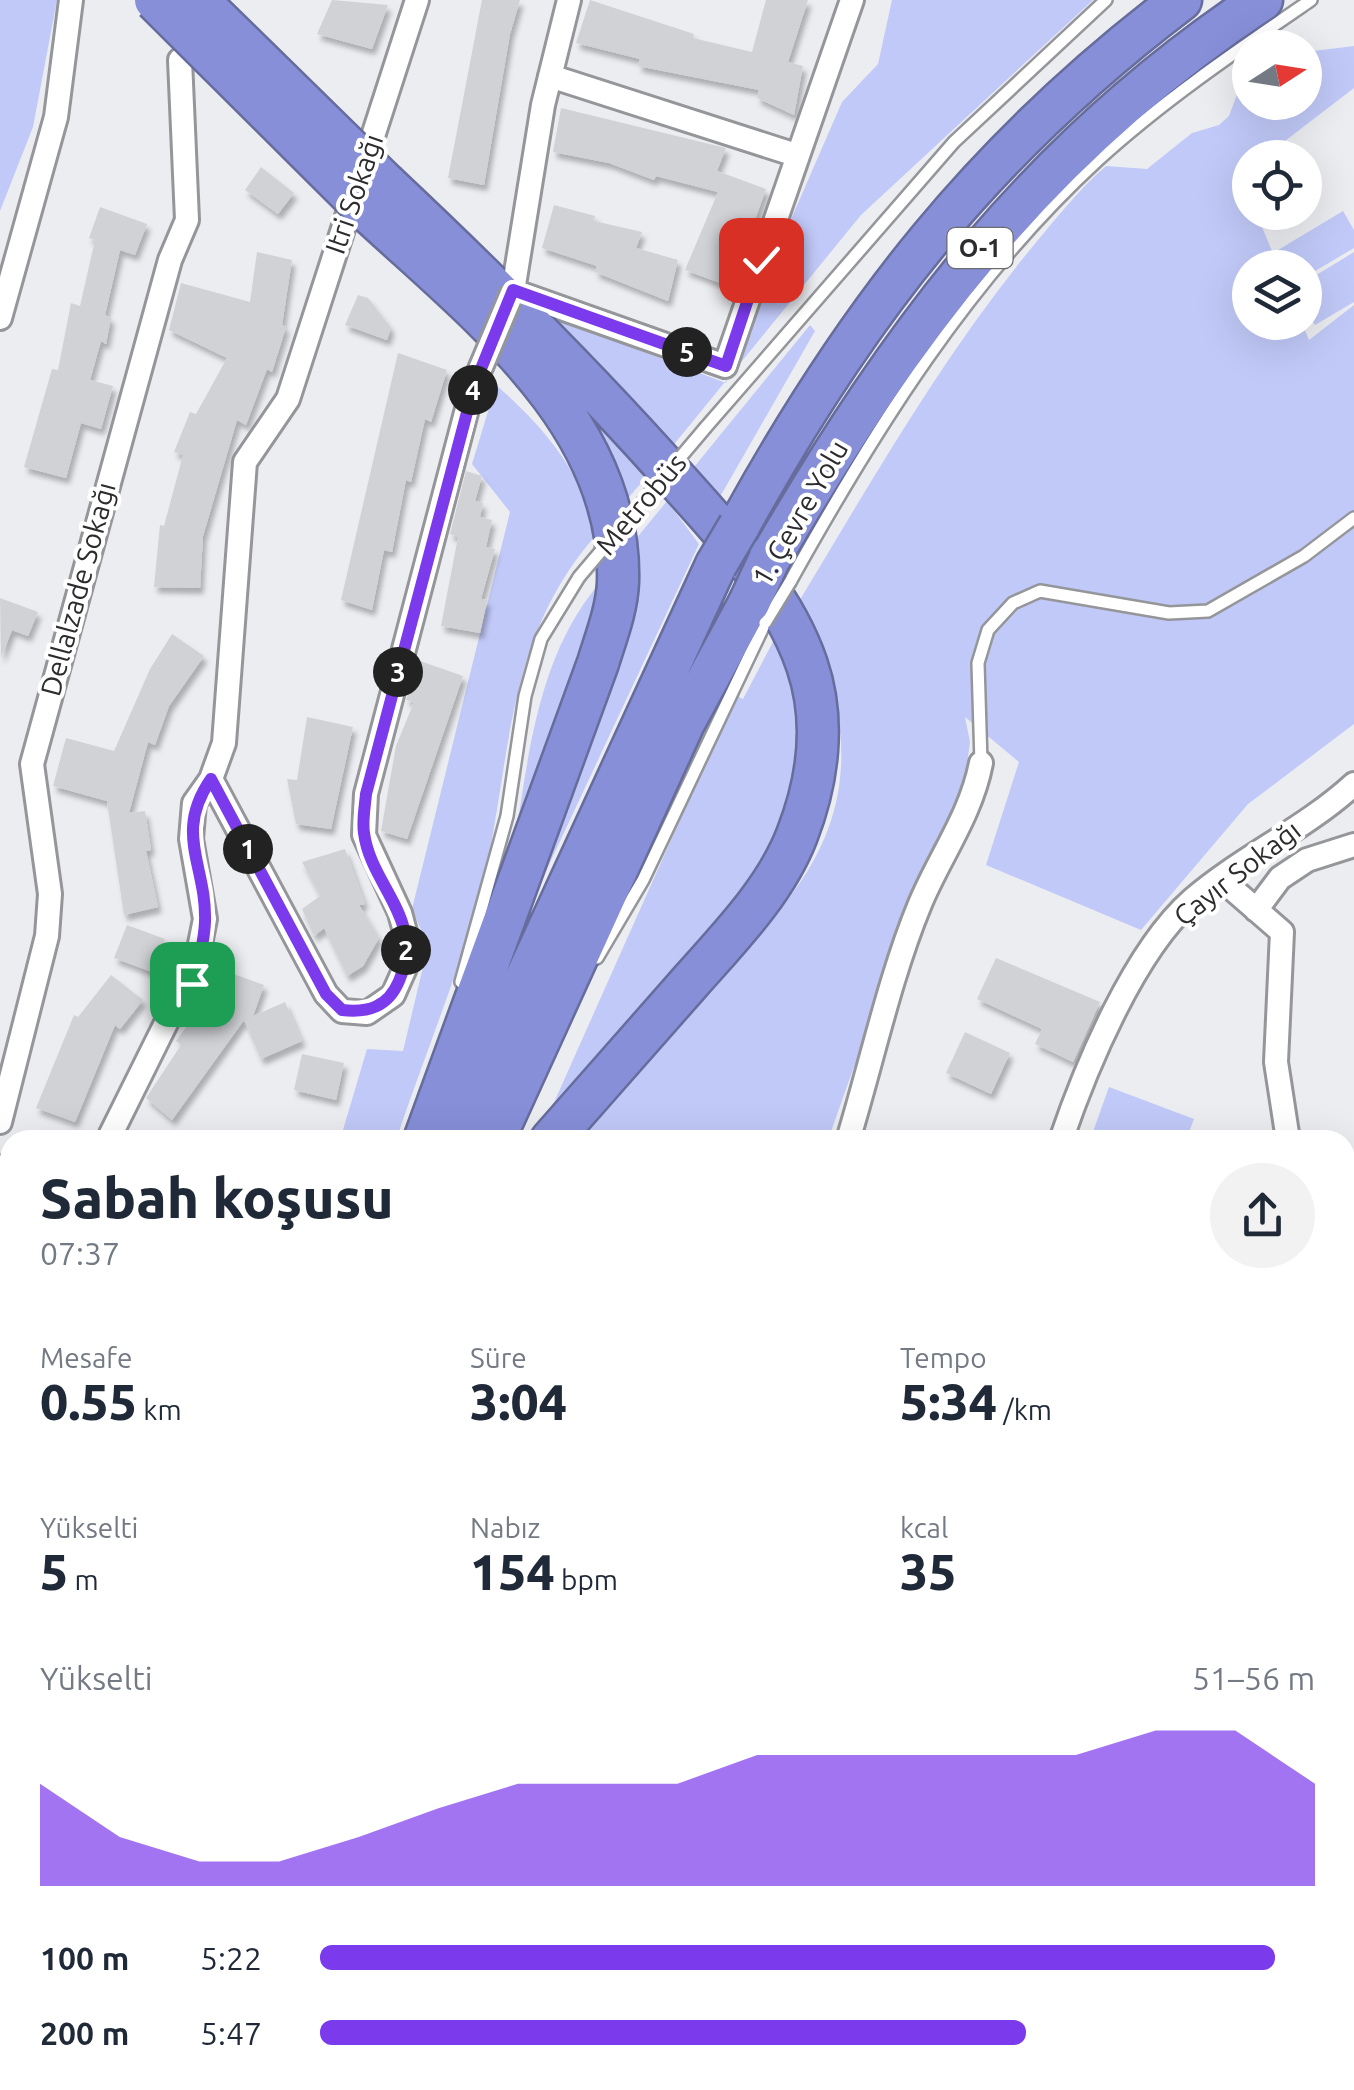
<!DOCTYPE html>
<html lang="tr">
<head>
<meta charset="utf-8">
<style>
  :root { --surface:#fff; --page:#f2f2f3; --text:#1f2937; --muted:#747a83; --accent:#7c3aed }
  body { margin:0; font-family:Ubuntu,sans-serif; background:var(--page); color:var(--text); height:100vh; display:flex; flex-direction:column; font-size:38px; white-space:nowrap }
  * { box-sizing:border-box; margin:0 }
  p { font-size:32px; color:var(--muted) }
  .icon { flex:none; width:55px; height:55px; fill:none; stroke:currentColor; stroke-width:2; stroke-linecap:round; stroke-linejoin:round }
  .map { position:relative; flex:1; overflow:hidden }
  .details { position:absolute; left:0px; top:1130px; width:1355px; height:960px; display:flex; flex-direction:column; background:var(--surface); border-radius:30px 30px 0 0; box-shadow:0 10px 40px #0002 }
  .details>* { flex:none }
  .needle { width:65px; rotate:78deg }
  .controls { position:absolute; left:1232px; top:30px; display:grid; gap:20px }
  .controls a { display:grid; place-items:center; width:90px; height:90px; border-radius:50%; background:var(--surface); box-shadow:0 10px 40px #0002; font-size:50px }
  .pin { position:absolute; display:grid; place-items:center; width:85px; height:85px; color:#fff; margin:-42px; border-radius:20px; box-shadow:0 5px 15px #0006 }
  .km { position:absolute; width:50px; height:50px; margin:-25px; border-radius:50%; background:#222; color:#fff; font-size:28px; line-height:50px; text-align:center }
  .round { display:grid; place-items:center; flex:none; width:105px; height:105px; border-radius:52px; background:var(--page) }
  .headline { display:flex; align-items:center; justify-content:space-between; height:170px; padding:0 40px }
  h1 { font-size:55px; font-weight:800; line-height:75px }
  .stats { display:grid; grid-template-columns:repeat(3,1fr); gap:15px; height:170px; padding:10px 40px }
  .stats div { display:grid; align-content:center }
  .stats b { font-size:50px; font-weight:800 }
  .stats small { font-size:28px; font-weight:400 }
  .stats p { font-size:28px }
  .chart { height:280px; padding:20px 40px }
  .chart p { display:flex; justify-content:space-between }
  .chart svg { width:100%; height:180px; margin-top:10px; fill:var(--accent); opacity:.7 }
  ul { padding:0 40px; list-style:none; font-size:32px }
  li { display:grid; grid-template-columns:160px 120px 1fr; align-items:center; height:75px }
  li i { height:25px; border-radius:12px; background:var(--accent) }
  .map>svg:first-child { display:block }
</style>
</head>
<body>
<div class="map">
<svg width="1354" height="2090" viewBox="0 0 1354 2090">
  <defs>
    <filter id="shadow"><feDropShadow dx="3.5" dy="6" stdDeviation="2.5" flood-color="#0004"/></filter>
  </defs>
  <rect width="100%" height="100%" fill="#ecedf1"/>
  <path fill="#dee1ec" d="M1345,1876l9,2v212h-64l-5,-10h60z"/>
  <path fill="#c1c9f8" d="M0,0h57l-24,127 -33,84z
    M892,0h201l-232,215 -194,238 -129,-141 188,71 16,-51 100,-230 36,-38z
    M1354,46v42l-90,69 -14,1v14l-7,8 7,32 6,1 17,40 70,-42 11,19v18l-49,29v-9h-55v54l52,1 7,17 45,-35v419l-106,80 -107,126 -155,-65 33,-103 -54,-45 5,25 -5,37 -44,99 -93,262h-253c44,-56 93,-107 141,-159 41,-44 91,-94 112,-152 28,-73 9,-161 -30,-226 73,-121 142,-243 231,-352 25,-30 48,-60 77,-85l41,3 45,-36 27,-8 10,-9 10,-27 11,-8v21h55v-50z
    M1354,252v50l-39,23 -10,-17v-26z
    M810,325l5,6 -98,171 -27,-30z
    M496,385c45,39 91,91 99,151 -98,113 -81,240 -119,373 -23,78 -54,154 -80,231h-56l27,-91 36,2 25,-105 -16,-37 98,-397 -38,-48z
    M581,407l67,68 -25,29z
    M667,501l32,43 -174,372 108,-321 2,-55z
    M598,585l-1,30 -87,257c17,-98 22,-208 88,-287z
    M776,636l14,30 17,82 -27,99 -55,70 -177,199 164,-368 25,-52 6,3z
    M1109,1087l85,32 -8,21h-96z"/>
  <path fill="#d1d2d6" filter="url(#shadow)" d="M332,0l56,5 -16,44 -55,-15z
    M482,0h38l-10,34 -26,151 -36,-7z
    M590,0l104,34 -1,4 59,14 14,-52h42l-20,62 15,4 -9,49 -37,-17 2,-8 -121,-24 2,-7 -64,-16z
    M561,108l165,40 -9,23 49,18 -35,98 -46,-17 33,-78 -62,-16 -2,4 -45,-17 -56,-11z
    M261,167l33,26 -16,21 -33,-24z
    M554,205l41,11 -1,5 48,11 -6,16 42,12 -10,41 -73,-29 2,-6 -55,-18z
    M100,207l47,17 -12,31 -15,-5 -15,65 6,3 -5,26 -5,-3 -11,39 23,6 -12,43 -20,-6 -15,55 -42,-11 28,-98 6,1 13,-67 9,3 15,-66 -6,-2z
    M257,252l35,8 -10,65 4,2 -14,45 -5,-3 -21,56 -9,-5 -34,116 -3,52 -46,-1 6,-62 4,1 19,-71 -9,-3 16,-40 6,2 31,-56 -58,-28 12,-47 69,19z
    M358,295l10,3 23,30 -4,12 -42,-15z
    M398,353l49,17 -16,52 -6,-3 -14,63 -5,-2 -14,72 -8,-2 -12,60 -31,-10z
    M466,471l16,5 -7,25 8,2 -3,14 12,3 -6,27 9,2 -14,50 6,1 -7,33 -39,-7 17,-89 -8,-3z
    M0,598l38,14 -10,24 -16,-6 -11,28z
    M172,634l32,22 -35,50 -14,39 -7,-3 -19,71 16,-2 6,39 -5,1 12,56 -34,8 -17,-114 -54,-15 13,-48 48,13 36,-82z
    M420,661l43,15 -56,163 -26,-8 15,-85 18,-44 -8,-2z
    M307,717l46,10 -22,102 -35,-5 -9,-45 10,1z
    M345,849l20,55 -6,1 20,33 -16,28 -16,10 -23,-48 -10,8 -12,-27 18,-13 -18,-34z
    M127,925l38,14 -13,33 -38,-14z
    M996,958l104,44 -27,60 -38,-18 7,-15 -65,-30z
    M214,967l50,18 -11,31 32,-14 17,39 -41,18 -17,-39 -72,100 -26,-22 35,-53 -5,-4 22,-30z
    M111,975l32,25 -23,29 -5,-4 -40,97 -39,-14 38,-93 4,2z
    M965,1032l45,21 -19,41 -45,-21z
    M302,1054l42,9 -8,37 -42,-10z"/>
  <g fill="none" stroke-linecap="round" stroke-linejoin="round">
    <g stroke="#95969a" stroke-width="16">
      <path id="lane" d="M706,427l248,-285 152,-142
        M790,582c84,-151 179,-304 308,-422 66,-60 140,-110 213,-160
        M981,763l-3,-100 10,-33 25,-27 27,-12 129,22 39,-2 96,-55 50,-38
        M597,958l46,-78 122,-257
        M461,982l46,-166 18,-120 16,-57 38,-62"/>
    </g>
    <g stroke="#95969a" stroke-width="28">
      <path id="street" d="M569,0l-26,105 -30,186 212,75 127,-366
        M550,76l246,79
        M0,318l56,-201 15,-117
        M211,779l115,215 16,17 25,2 26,-18 12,-27 2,-29 -7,-26 -36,-78 2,-41 107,-408
        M1221,879l61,53 -6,130 12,78
        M1256,910l24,-32 27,-18 47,-15
        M0,1122l47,-186 3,-42 -18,-130 138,-504 17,-40 -7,-160
        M108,1140l62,-125 22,-31 13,-65 -14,-80 3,-36 17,-24 13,-36 21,-281 43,-63 129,-399
        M848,1140c23,-75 42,-164 72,-236 20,-48 51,-89 61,-141
        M1061,1140c25,-73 73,-189 131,-240 50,-43 113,-71 162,-116
        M0,1167l10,19
        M0,1346l10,22
        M0,1531l10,-3
        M0,1673l10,-18
        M1345,1858l9,2
        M0,1869l10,-3
        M0,2031l8,-19
        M294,2080l89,10
        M1241,2080l3,10
        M230,2090l2,-10
        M623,2090l6,-10"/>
    </g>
    <g stroke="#95969a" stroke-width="35">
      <path id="secondary" d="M1345,1801l9,1"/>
    </g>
    <g stroke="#666c9c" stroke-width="45">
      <path id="highway" d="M386,184c101,95 200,193 292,297 49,55 105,113 129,184 19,56 11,116 -10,170 -21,55 -67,102 -106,146 -47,53 -94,106 -140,159
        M366,210c105,98 257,211 252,372 -1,27 -12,55 -20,81l-174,477
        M739,526c118,-215 245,-377 442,-526
        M769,560c133,-229 269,-412 493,-560
        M452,1138l264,-573
        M494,1140l190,-417 65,-120
        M16,2090l4,-10
        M60,2090l5,-10"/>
    </g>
    <use href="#lane" stroke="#fff" stroke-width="11"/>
    <use href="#street" stroke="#fff" stroke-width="22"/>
    <use href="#secondary" stroke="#dbddf3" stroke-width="30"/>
    <use href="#highway" stroke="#868fd8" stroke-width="40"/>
    <g stroke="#95969a" stroke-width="16" stroke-linecap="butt">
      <path id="lane-bridge" d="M579,577l127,-150
        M765,623l25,-41"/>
    </g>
    <g stroke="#95969a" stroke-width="28" stroke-linecap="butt">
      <path id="street-bridge" d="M473,386l40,-95"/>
    </g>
    <g stroke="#666c9c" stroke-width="45" stroke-linecap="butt">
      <path id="highway-bridge" d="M155,0l211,210
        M198,0l188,184
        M716,565l23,-39
        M749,603l20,-43"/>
    </g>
    <use href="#lane-bridge" stroke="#fff" stroke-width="11"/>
    <use href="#street-bridge" stroke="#fff" stroke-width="22"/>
    <use href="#highway-bridge" stroke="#868fd8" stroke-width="40"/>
  </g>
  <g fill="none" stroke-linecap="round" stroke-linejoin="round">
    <g stroke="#fff" stroke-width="20">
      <path id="route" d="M192,984c6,-21 12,-41 13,-62 2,-57 -32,-88 6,-143l115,215 16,16c26,3 46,-3 57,-29 27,-62 -28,-94 -35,-148 -2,-12 1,-27 2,-39l108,-408 39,-96 213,76 35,-106"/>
    </g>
    <use href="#route" stroke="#7c3aed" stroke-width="12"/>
  </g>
  <g text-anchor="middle" stroke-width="8" stroke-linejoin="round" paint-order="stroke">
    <rect fill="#fff" stroke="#6b6b6d" stroke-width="2.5" x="947.5" y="228" width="65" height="40" rx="8"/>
    <g font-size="25" font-weight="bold" fill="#2c2c2e">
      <text x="980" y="257">O-1</text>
    </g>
    <g font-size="28" fill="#2c2c2e" stroke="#fff">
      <text transform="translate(354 194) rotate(-71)" y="10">Itri Sokağı</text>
      <text transform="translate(641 504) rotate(-50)" y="10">Metrobüs</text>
      <text transform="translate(800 513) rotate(-60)" y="10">1. Çevre Yolu</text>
      <text transform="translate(78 589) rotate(-75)" y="10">Dellalzade Sokağı</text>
      <text transform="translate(1237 873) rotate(-38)" y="10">Çayır Sokağı</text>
    </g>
  </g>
</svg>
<div class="controls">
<a><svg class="needle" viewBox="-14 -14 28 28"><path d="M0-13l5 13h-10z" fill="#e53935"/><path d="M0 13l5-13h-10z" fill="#747a83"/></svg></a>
<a><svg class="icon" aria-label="locate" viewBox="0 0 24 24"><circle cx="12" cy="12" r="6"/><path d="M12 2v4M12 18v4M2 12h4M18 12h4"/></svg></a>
<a><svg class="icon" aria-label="layers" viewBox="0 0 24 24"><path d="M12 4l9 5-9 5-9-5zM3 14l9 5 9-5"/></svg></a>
</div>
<div class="pin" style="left:192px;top:984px;background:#1e9e55"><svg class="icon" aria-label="arrive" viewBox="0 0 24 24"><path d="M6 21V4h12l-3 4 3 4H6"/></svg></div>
<div class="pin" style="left:761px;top:260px;background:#d93025"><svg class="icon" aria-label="check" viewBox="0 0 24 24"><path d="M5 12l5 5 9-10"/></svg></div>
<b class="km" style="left:248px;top:849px">1</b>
<b class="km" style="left:406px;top:950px">2</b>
<b class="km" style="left:398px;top:672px">3</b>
<b class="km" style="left:473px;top:390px">4</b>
<b class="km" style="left:687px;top:352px">5</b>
<section class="details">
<div class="headline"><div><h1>Sabah koşusu</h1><p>07:37</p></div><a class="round"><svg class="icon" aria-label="share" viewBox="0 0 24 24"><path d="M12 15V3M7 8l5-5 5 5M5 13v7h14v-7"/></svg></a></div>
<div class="stats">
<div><p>Mesafe</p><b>0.55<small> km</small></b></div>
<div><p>Süre</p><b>3:04</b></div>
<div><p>Tempo</p><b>5:34<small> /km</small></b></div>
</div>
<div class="stats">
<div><p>Yükselti</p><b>5<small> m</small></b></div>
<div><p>Nabız</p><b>154<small> bpm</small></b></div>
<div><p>kcal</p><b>35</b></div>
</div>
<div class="chart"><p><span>Yükselti</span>51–56 m</p>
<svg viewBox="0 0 160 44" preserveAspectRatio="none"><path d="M0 44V19L10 32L20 38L30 38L40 32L50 25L60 19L70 19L80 19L90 12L100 12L110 12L120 12L130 12L140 6L150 6L160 19V44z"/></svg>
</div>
<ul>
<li><b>100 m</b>5:22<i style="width:96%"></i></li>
<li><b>200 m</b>5:47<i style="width:71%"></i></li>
</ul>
</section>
</div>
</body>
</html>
